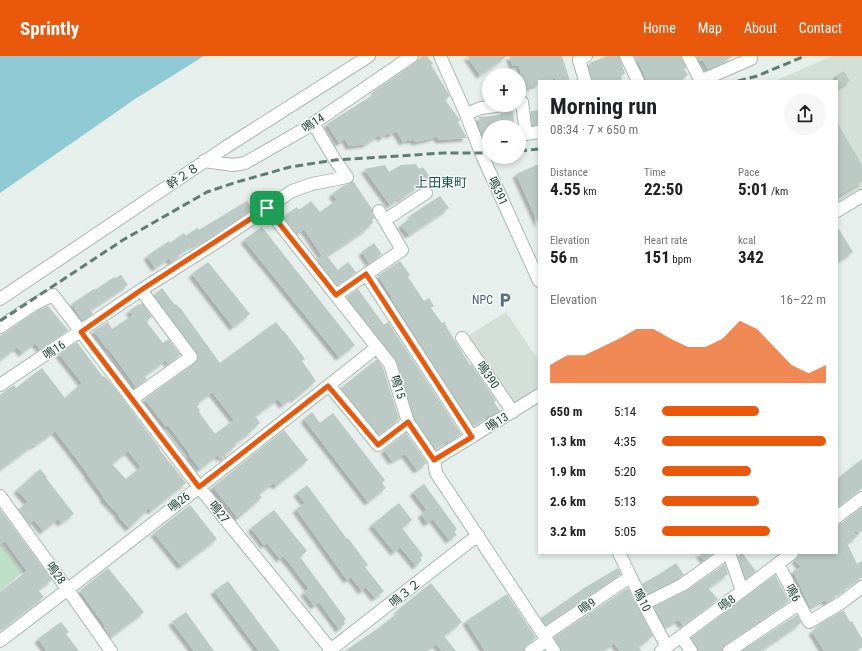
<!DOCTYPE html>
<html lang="en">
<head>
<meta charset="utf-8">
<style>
  :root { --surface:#fff; --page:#f6f6f6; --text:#202124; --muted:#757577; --accent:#ea580c }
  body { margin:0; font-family:"Roboto Condensed","Noto Sans JP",sans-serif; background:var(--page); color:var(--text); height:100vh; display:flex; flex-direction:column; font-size:15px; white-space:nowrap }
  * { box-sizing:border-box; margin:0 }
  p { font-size:13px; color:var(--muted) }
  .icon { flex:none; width:22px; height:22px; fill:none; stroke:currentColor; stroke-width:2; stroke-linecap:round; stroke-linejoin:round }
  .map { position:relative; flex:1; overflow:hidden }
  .details { position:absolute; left:538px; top:24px; width:300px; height:474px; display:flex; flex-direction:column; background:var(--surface); border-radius:0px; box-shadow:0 2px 6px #0003 }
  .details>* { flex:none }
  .controls { position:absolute; left:482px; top:12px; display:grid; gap:8px }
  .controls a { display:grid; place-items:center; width:44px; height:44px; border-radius:50%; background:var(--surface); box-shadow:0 2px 6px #0003; font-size:20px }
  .pin { position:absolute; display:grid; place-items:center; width:34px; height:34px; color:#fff; margin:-17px; border-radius:8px; box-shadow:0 2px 6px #0006 }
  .round { display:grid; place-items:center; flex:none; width:42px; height:42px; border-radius:21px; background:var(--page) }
  .overview { display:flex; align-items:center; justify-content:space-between; height:68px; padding:0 12px }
  h1 { font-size:22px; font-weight:700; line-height:30px }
  .figures { display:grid; grid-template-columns:repeat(3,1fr); gap:6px; height:68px; padding:4px 12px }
  .figures div { display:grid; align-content:center }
  .figures b { font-size:17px; font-weight:700 }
  .figures small { font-size:11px; font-weight:400 }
  .figures p { font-size:11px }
  .chart { height:112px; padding:8px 12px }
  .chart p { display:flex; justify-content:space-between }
  .chart svg { width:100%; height:72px; margin-top:4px; fill:var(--accent); opacity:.7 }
  ul { padding:0 12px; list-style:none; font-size:13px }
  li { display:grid; grid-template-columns:64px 48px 1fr; align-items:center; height:30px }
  li i { height:10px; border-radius:5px; background:var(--accent) }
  header { display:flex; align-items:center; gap:24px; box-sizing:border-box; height:56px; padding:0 20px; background:var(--accent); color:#fff }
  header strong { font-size:19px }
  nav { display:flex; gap:22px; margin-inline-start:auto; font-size:14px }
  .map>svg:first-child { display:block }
</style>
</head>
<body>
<header>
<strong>Sprintly</strong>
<nav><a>Home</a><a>Map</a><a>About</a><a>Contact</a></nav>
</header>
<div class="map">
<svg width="862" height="595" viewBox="0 0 862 595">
  <defs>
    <filter id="shadow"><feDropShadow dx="-3.5" dy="3.5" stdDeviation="1" flood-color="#0004"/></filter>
  </defs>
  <rect width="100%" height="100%" fill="#e6efeb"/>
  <path fill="#d4dfda" d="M833,0h29v134l-25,15v-124h-63z
    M506,256l33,49v26l-26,17 -47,-67z"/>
  <path fill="#bfe0c8" d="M2,489l20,28 -22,18v-45z"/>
  <path fill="#8ec9d4" d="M0,0h204l-69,43 -135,94z"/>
  <path fill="#bbcac4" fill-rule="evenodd" filter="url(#shadow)" d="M422,0h5l6,8 -2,1 19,31 -5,4 15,20 -2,2 9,16 -28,2 -3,-4 -3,2 -18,4 -2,-3 -3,2 -1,-2 -6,3 -7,-11 -6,4 -2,-2 -7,5 -2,-3 -13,9 -17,2 -4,-7 -6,4 -12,-19 49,-31 -2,-2 42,-29z
    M467,0h40l-27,19z
    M509,0h53l8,25h-14l-1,-3 -7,3h-9v3l-15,5 -5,-24 -6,1z
    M607,0h12l6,18 -4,2 1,5h-30l-3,-13 2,-1 -1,-4z
    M634,0h47l5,12 -2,1 4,6 -10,6h-31l-9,-20 -1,1z
    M696,0h37l-12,8 -13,5 -6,-10 -3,2z
    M844,15l6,10 -13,8v-14z
    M539,54v15h-7l-1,-14z
    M513,55l1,13 -25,3v9l-6,1 -3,-8 -1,-12 22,-2 -1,-2z
    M837,66l25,43v17l-25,15z
    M416,108l3,5 4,-2 7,10 -29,22 -1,-1 -10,7 -26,-36 21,-4 4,7 12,-7z
    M539,108v61l-23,-51z
    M353,125l19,28v5l3,4 -3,2 1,3 -6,4 1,1 -41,28 11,14 10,-8 8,10 -19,13 -20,-26 5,-3 -18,-27 -7,5 -14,-17 14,-10 2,3 12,-9 9,11 17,-12 -5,-6 11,-8 6,-2z
    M440,140l9,12 -40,27 -8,-10 11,-8 -1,-2z
    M247,145l5,8 -45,29 -12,7 -1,-1 -16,11 1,2 -8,5 -2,-4 -14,10 -8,-12 22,-15 1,2 14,-10 2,3 11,-8 2,2z
    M837,170l16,26 -16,10z
    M262,171l93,118 -16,12 -95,-117z
    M374,187l8,11 -13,9 -7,-11z
    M400,205l10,14 -2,2 16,24 5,-3 5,8 -3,2 11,15 3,-1 2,6 23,37 1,-1 25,37 -2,1 6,9 -10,6 -1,-2 -16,10 -82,-127 1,-1 -14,-21z
    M208,206l42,52 -17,13 -41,-53z
    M121,219l7,10 -38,25 3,4 -11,6 -10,-16 22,-15 1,1 19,-13 1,1z
    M162,232l13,17 1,-1 5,5 39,54 56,-41 7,9h1l21,28 -3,2 14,20 -22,18 -1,-2 -10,8 -5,-6 -23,17 5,7 -9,7 1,1 -18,13 2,2 -11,8 2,2 -3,3 -1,-3 -3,2 -2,-3 -18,14 -11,-14 1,-1 -22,-29 -2,2 -21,-28 50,-36 3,-6 -1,-4 -43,-58zM212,336l22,28 -19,14 -16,-22 1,-1 -3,-5 2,-1 -1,-2z
    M358,233l26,36 4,-3 73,112 -12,8 -1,-2 -12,9 -21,-30 -19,-59 -49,-63z
    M142,247l10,14 -6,4 17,22 5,-4 12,16 -12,9 -2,-4 -22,16 3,3 -11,8 -28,-39 -1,1 -13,-18 14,-9 4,7 21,-14 -4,-4 10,-7 1,1z
    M48,250l20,24 -28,19 -5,-6 -13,10 -5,-6 -17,13v-24l37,-25z
    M77,286l26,35 1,-1 10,11 46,62h-1l27,34 -35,28 -2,-3 -20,20 -11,-12 1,-1 -16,-17 1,-1 -17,-23h1l-33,-43 -21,15 -1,-1 -33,25v-75l14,-10 2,3 26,-20 23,30 17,-15 -23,-29zM128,395l13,16 -15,12 -14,-15z
    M377,303l6,9 16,51 -20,16 -38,-47z
    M312,356l8,11 13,-10 52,67 -3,3 4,5 -18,14 -64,-83z
    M284,374l24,30 -32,26 -3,-3 -14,11 3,3 -24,21 -25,-31z
    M406,377l21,30 -10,7 -12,-16 -13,7 -8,-11z
    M862,403v29l-25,19v-28z
    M40,413l7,8 -1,1 28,36 -13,9 -3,-4 -15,12 -9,-11 -5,4 -10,-15 9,-7 -11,-12z
    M424,428l33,45 -3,3 3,3 -8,5 -16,-21 -6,4 -6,-9 6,-4 -14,-18z
    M307,429l40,54 1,-1 20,27 -3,2 19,24 -9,7 -9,-11 -4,4 -11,-14 -4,3 -51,-71 9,-6 -8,-10z
    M399,447l13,17 -10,8 21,27 -3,3 2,2 -6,6 -16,-19 -6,5 -22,-27z
    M190,449l27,34 -36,27 -27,-33z
    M862,451v25h-8l3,5 -10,6 10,21 5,-3v16l-14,8 1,2 -15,8 1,3 -8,5 -2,-3 -15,7 -17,-36 8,-4 -6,-7 4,-4v-3h38v-29l5,-1z
    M0,453l52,71 -14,10 6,7 -44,33v-38l27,-21 -22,-30 -5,3z
    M274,454l33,41 -7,6 46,62 -2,2 1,3 -6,5 -20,-27 -5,4 -10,-14 5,-3 -19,-25 -7,-8 -3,3 -13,-16 -3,2 -13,-17z
    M699,497h15l-10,7z
    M742,497l14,18 -10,8 -8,-23z
    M676,507l8,12 -37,19 -5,-10 16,-9z
    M725,508l3,10 -20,14 10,11 -35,26 -5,-5 -13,7 -11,-20 32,-16z
    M108,512l36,44 -33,25 -7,-10 1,-1 -25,-35z
    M618,512l3,6 -75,51 -5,-7 45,-31z
    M775,519l14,26 -64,44 -3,6h-24l-7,-13z
    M228,525l52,70h-21l-45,-60z
    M431,527l31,39 -18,14 12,15h-14l-6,-7 -9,7h-82l35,-24 19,-15 -1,-2z
    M628,532l25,48 -15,11 4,4h-22l-6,-8 -11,8h-42l-7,-14z
    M507,538l29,44 -10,7 -2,6h-39l-19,-30z
    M842,555h2l6,11 2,-1 10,18v8l-6,4h-32l-12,-20 7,-4 -1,-2z
    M186,556l28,39h-20l-22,-29z
    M797,559l4,8 -20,14 -21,14h-18z
    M61,566l8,10 -3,2 13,17h-32l-9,-12z"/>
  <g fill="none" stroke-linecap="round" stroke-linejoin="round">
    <g stroke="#a8b8b2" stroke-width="14">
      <path id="minor" d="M440,0l26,58 15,39 58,128
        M626,0l12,25
        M688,0l13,25
        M585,25l-6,-21 7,-4
        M700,25l51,-22 -2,-3
        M519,47l3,-1 4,32 13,-2
        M466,58l15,-6 22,-3
        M204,105l29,4 12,-2 63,-36 104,-71
        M267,152l123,156 18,58 26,38 2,13 118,178
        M837,155l25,-15
        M385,164l41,-27
        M366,218l106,163
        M336,239l66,-45 -23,-39
        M0,243l226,-152 143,-91
        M0,271l33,-22 20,-10 146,192 133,164
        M462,282l51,74
        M0,329l141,-95 76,-48 75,-51 20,-7 35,-7 -12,-17 -22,-37
        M329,329l49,60 30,-23
        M132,343l59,-42 -50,-67
        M434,404l105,-65
        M0,440l68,94 43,61
        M837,461l25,-19
        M619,497l25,51 23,43
        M729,497l13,38
        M778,508l31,58 32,-19 21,-16
        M644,548l38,-19 45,-32
        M544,579l86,-58
        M681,580l10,15
        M0,585c127,-96 252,-195 376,-293
        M329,595l149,-116
        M531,595l16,-11
        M661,595l81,-60 50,-38
        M729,595l70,-47"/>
    </g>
    <use href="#minor" stroke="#fff" stroke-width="12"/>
    <path stroke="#5f7d75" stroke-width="3" stroke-dasharray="8 4" stroke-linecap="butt" d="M738,25l19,-5 48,-20
      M519,95l20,-2
      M0,265l123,-81 84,-48 30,-10 53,-15 45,-7 109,-7h45"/>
  </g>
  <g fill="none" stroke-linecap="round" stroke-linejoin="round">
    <g stroke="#fff" stroke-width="8">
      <path id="route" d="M267,152l69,87 30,-21 106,163 -38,23 -26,-38 -30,23 -50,-59 -129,101 -118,-155 60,-42z"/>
    </g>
    <use href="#route" stroke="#ea580c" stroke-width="5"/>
  </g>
  <defs>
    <g id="parking-bare" transform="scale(1.2)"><path d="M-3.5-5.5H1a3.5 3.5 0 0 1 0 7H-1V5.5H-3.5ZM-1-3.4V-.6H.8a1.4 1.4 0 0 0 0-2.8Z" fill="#5c6f8a" stroke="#f7fbf9" stroke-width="2.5" paint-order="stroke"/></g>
  </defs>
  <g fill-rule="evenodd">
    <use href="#parking-bare" x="505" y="244"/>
  </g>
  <g text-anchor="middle" stroke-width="3" stroke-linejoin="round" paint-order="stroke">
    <g font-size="12" fill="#24423a" stroke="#f7fbf9">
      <text transform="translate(313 67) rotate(-33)" y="4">鳴14</text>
      <text transform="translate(183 120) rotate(-34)" y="4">幹２８</text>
      <text transform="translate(498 135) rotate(65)" y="4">鳴391</text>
      <text transform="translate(54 294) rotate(-33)" y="4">鳴16</text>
      <text transform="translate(488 319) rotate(55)" y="4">鳴390</text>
      <text transform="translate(398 331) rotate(73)" y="4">鳴15</text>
      <text transform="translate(497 366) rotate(-32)" y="4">鳴13</text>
      <text transform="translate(179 446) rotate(-38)" y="4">鳴26</text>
      <text transform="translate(219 456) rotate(51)" y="4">鳴27</text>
      <text transform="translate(56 517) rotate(54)" y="4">鳴28</text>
      <text transform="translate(405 537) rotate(-39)" y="4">鳴３２</text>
      <text transform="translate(793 537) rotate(62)" y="4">鳴6</text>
      <text transform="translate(642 544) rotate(63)" y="4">鳴10</text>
      <text transform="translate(727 547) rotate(-36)" y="4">鳴8</text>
      <text transform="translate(587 550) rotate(-34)" y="4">鳴9</text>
    </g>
    <g font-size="12" fill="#4e5e75" stroke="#f7fbf9" text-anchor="end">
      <text x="493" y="248">NPC</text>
    </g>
    <g font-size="13" fill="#1f5548" stroke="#f7fbf9">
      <text x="441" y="131">上田東町</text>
    </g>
  </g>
</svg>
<div class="controls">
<a>+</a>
<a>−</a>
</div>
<div class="pin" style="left:267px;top:152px;background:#1e9e55"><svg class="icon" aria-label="arrive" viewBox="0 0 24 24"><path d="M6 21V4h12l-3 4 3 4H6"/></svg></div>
<section class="details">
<div class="overview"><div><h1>Morning run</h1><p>08:34 · 7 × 650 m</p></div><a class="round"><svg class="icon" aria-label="share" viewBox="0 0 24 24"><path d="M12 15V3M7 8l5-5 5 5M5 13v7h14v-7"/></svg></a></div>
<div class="figures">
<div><p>Distance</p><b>4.55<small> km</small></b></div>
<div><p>Time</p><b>22:50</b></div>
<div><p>Pace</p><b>5:01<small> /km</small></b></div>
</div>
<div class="figures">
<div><p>Elevation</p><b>56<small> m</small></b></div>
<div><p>Heart rate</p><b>151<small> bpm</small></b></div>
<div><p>kcal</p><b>342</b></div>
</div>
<div class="chart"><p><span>Elevation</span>16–22 m</p>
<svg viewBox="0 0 160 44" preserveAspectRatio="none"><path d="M0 44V33L10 27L20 27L30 22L40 17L50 11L60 11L70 17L80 22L90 22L100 17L110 6L120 11L130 22L140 33L150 38L160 33V44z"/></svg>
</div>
<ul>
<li><b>650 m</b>5:14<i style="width:59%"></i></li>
<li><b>1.3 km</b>4:35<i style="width:100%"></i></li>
<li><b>1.9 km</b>5:20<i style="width:54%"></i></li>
<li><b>2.6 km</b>5:13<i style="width:59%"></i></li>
<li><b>3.2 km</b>5:05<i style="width:66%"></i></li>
</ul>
</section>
</div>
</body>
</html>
